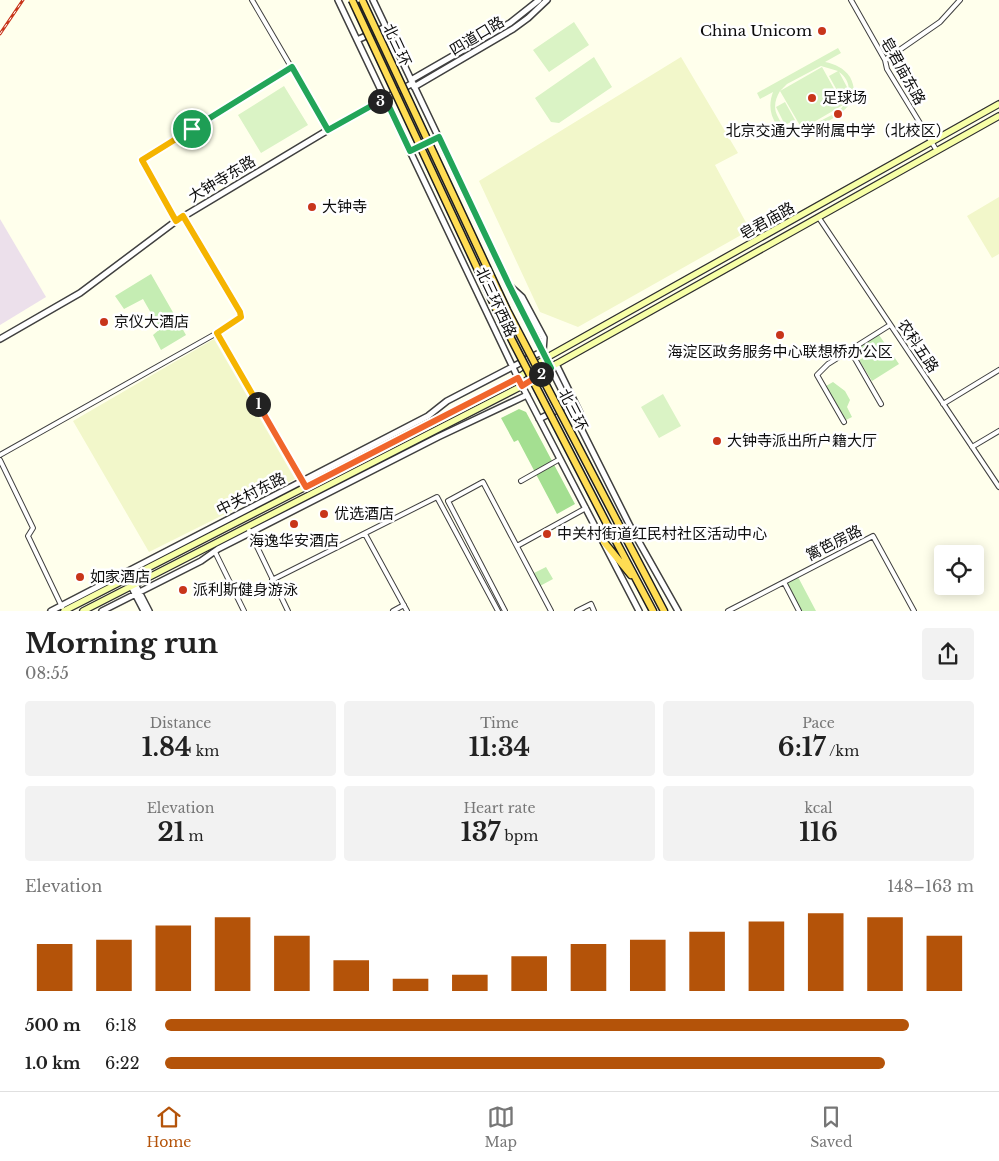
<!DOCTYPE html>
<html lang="en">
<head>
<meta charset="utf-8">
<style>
  :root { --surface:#fff; --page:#f2f2f2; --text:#222; --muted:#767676; --line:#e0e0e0; --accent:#b45309 }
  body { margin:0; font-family:"Libre Baskerville","Noto Sans SC",serif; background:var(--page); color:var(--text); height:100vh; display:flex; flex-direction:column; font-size:19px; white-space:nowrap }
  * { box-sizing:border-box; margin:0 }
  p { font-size:16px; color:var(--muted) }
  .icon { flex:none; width:28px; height:28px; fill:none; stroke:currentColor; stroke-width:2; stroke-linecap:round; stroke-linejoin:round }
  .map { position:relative; height:611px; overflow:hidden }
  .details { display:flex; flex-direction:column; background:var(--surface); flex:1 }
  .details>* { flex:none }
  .fabs { position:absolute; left:934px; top:545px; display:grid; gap:10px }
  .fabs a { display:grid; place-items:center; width:50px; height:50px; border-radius:5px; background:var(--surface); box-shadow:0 2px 12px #0003; font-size:25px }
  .pin { position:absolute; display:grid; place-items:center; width:42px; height:42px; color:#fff; margin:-21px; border:2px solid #fff; border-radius:50%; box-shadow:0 1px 5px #0007 }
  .km { position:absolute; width:25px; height:25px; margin:-12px; border-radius:50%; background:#222; color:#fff; font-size:14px; line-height:25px; text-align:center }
  .round { display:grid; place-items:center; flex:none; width:52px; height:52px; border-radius:5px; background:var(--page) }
  .overview { display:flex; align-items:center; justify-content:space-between; height:85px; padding:0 25px }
  h1 { font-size:28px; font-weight:700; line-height:38px }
  .metrics { display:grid; grid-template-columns:repeat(3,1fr); gap:8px; height:85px; padding:5px 25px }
  .metrics div { display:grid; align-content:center; border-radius:5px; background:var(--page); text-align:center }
  .metrics b { font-size:25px; font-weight:700 }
  .metrics small { font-size:14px; font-weight:400 }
  .metrics p { font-size:14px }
  .chart { height:140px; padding:10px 25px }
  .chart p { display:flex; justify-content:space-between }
  .chart svg { width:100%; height:90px; margin-top:5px; stroke:var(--accent); stroke-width:6 }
  ul { padding:0 25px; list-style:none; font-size:16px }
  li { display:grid; grid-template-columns:80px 60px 1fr; align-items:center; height:38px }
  li i { height:12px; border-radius:6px; background:var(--accent) }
  .dock { display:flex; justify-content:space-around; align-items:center; height:70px; border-top:1px solid var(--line); background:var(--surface); font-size:14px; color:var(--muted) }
  .dock a { display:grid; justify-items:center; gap:2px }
  .dock .on { color:var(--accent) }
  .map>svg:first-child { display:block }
</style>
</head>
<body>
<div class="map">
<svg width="999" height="611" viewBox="0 0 999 611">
  <rect width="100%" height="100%" fill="#ffffec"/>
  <path fill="#ece0eb" d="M0,219l46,78 -46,28z"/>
  <path fill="#f2f7ca" d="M681,57l57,96 -23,12 35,65 -172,97 -38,-15 -61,-131z
    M999,197v57l-7,4 -25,-42z
    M214,339l81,140 -146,73 -76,-131z"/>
  <path fill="#c5edb3" d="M151,274l35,61 -25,15 -8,-15 7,-6 -17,-30 -19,10 -9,-13z
    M879,335l20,29 -27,17 -13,-21 4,-2 -6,-9z
    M833,382l12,9 5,9 -3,7 5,10 -6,3 -20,-34z
    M546,567l7,12 -13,7 -6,-13z
    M798,577l18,34h-15l-15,-28z"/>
  <path fill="#a4df91" d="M519,409l7,3 49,92 -18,10 -39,-74 -4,2 -13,-24z"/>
  <path fill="#daf3c5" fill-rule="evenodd" d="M574,22l15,23 -40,27 -16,-22z
    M838,48l3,5 -16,9c10,2 19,6 25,15 12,23 -6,35 -23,45 -16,10 -36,23 -50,3 -8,-11 -8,-22 -4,-33l-13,7 -3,-6zM821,66l17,5 -9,5 10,18 9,-5 -9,-17c12,8 13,24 4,34 -4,6 -13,10 -19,13 -16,9 -35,21 -46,-2 -5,-9 -3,-18 2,-26l22,38 41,-24 -21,-38 -42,24 7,-7z
    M594,57l18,30 -53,36 -8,-1 -16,-24z
    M284,86l24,39 -47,28 -23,-38z
    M785,102l10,18 -10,5 -9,-18z
    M663,394l18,32 -22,12 -18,-31z"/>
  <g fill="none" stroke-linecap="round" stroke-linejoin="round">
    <g stroke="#404040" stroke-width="6">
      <path id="minor" d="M252,0l76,130
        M851,0l34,60 2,9 50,82
        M885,60l55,-38 20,-22
        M819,218l180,269
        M176,221l-34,-61 150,-93
        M217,333l87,150
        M850,350l31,54
        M943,404l56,-34
        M844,422l-27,-47 11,-11 62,-39
        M972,447l27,-16
        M0,455l217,-122 24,-16 -1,-5 -57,-96
        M0,460l33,68 -5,8 34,71
        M521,481l39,-22
        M249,530l39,81
        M365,534l42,77
        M517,546l69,-38
        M215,552l29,59
        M272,580l165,-83 61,114
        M784,582l15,29
        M393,611l11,-6
        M505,611l-57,-110 35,-19 68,129
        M577,611l14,-7 3,7
        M728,611l145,-75 41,75"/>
    </g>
    <g stroke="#404040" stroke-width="8">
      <path id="tertiary" d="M338,0l180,378 121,233
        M373,0l136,285 121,241 48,85
        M357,40l29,-13
        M411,80l99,-57 29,-23
        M414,87l99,-58 15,-11 19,-18
        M410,151l29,-14
        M511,287l11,10 22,41 -1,13
        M0,339l80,-46 96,-72 152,-91 85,-47
        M527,359l27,52
        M556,364l24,49 2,14
        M539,419l30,-15
        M135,584l14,27
        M131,586l13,25
        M51,611l377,-195 19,-15 96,-50
        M102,611l99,-50 17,-12 220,-112 89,-42"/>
    </g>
    <g stroke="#2f2f2f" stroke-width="8">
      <path id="secondary" d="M64,611l454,-233 28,-20 453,-254
        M83,611l439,-225 29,-19 448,-251"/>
    </g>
    <g stroke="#1e1e1e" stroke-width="9">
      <path id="trunk" d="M618,523l46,88
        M609,528l44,83
        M604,542l27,33"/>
    </g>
    <use href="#minor" stroke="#fff" stroke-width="4"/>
    <use href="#tertiary" stroke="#fff" stroke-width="5"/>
    <use href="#secondary" stroke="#f7ffa7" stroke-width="5.5"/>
    <use href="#trunk" stroke="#ffdd53" stroke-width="6"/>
    <g stroke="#c8351a" stroke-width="3">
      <path id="rail" d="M0,34l23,-34"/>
    </g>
    <use href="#rail" stroke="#fff" stroke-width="1" stroke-dasharray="4" stroke-linecap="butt"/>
    <g stroke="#1e1e1e" stroke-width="9" stroke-linecap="butt">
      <path id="trunk-bridge" d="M352,0l147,315 110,213
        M362,0l145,310 111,213"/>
    </g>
    <use href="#trunk-bridge" stroke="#ffdd53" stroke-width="6"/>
  </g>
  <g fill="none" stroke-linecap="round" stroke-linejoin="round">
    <g stroke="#fff" stroke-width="10">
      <path id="split-1" d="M192,129l-50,31 34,61 7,-5 57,96 1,5 -24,16 41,71"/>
    </g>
    <g stroke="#fff" stroke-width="10">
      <path id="split-2" d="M258,404l48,83 212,-109 4,8 19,-12"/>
    </g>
    <g stroke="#fff" stroke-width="10">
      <path id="split-3" d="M380,101l5,-3 25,53 29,-14 70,148 42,83 -10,6"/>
    </g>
    <g stroke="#fff" stroke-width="10">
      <path id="split-4" d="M192,129l100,-62 36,63 52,-29"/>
    </g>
    <use href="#split-1" stroke="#f5b400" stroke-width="6"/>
    <use href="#split-2" stroke="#f0652b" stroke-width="6"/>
    <use href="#split-3" stroke="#22a559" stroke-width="6"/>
    <use href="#split-4" stroke="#22a559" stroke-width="6"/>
  </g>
  <g fill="#c8351a" stroke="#fff" stroke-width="2">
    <circle cx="822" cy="31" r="5"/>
    <circle cx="812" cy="98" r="5"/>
    <circle cx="838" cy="114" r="5"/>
    <circle cx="312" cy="207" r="5"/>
    <circle cx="104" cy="322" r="5"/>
    <circle cx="780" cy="335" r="5"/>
    <circle cx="717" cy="441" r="5"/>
    <circle cx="324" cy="514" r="5"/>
    <circle cx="294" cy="524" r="5"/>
    <circle cx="547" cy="534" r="5"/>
    <circle cx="80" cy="577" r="5"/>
    <circle cx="183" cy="590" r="5"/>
  </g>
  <g text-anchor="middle" stroke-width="5" stroke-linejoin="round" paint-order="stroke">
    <g font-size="15" fill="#0d0d0d" stroke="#fff" text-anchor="start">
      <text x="812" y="36" text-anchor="end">China Unicom</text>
      <text x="822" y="103">足球场</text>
      <text x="838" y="136" text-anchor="middle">北京交通大学附属中学（北校区）</text>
      <text x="322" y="212">大钟寺</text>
      <text x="114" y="327">京仪大酒店</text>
      <text x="780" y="357" text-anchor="middle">海淀区政务服务中心联想桥办公区</text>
      <text x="727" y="446">大钟寺派出所户籍大厅</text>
      <text x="334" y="519">优选酒店</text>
      <text x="557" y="539">中关村街道红民村社区活动中心</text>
      <text x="294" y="546" text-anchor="middle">海逸华安酒店</text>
      <text x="90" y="582">如家酒店</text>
      <text x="193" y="595">派利斯健身游泳</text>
    </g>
    <g font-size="15" fill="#0d0d0d" stroke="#fff">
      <text transform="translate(477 36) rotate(-31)" y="5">四道口路</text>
      <text transform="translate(397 45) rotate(65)" y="5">北三环</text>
      <text transform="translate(903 71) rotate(61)" y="5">皂君庙东路</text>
      <text transform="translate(222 179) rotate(-31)" y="5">大钟寺东路</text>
      <text transform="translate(767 221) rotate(-29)" y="5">皂君庙路</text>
      <text transform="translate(496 302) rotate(65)" y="5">北三环西路</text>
      <text transform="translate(918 346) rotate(56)" y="5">农科五路</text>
      <text transform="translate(573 410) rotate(63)" y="5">北三环</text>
      <text transform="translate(251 494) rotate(-27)" y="5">中关村东路</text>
      <text transform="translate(834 543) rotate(-27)" y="5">篱笆房路</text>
    </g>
  </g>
</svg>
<div class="fabs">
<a><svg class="icon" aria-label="locate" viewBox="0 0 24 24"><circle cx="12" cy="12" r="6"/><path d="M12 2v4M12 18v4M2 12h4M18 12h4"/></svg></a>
</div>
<div class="pin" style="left:192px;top:129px;background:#1e9e55"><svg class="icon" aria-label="arrive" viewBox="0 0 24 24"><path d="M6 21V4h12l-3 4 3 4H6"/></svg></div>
<b class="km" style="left:258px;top:404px">1</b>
<b class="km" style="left:541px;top:374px">2</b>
<b class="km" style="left:380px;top:101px">3</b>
</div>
<section class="details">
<div class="overview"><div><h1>Morning run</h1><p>08:55</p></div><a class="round"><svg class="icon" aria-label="share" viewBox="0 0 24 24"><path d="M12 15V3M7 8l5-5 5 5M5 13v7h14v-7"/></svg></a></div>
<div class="metrics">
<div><p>Distance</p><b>1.84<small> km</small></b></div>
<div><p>Time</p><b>11:34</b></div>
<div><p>Pace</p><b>6:17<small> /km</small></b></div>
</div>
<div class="metrics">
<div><p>Elevation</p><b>21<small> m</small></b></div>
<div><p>Heart rate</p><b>137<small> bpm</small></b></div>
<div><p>kcal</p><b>116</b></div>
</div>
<div class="chart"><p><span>Elevation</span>148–163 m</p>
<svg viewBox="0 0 160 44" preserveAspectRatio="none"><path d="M5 44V21M15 44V19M25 44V12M35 44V8M45 44V17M55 44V29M65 44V38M75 44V36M85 44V27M95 44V21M105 44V19M115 44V15M125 44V10M135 44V6M145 44V8M155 44V17"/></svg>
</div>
<ul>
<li><b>500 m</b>6:18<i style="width:92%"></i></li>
<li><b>1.0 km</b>6:22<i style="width:89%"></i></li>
</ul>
</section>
<nav class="dock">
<a class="on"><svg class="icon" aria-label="home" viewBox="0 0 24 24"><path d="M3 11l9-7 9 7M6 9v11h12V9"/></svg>Home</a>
<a><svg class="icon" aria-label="map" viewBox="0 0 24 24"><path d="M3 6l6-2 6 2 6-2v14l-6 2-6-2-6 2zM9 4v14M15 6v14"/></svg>Map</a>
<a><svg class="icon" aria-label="saved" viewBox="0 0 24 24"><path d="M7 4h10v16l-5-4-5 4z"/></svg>Saved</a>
</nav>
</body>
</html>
